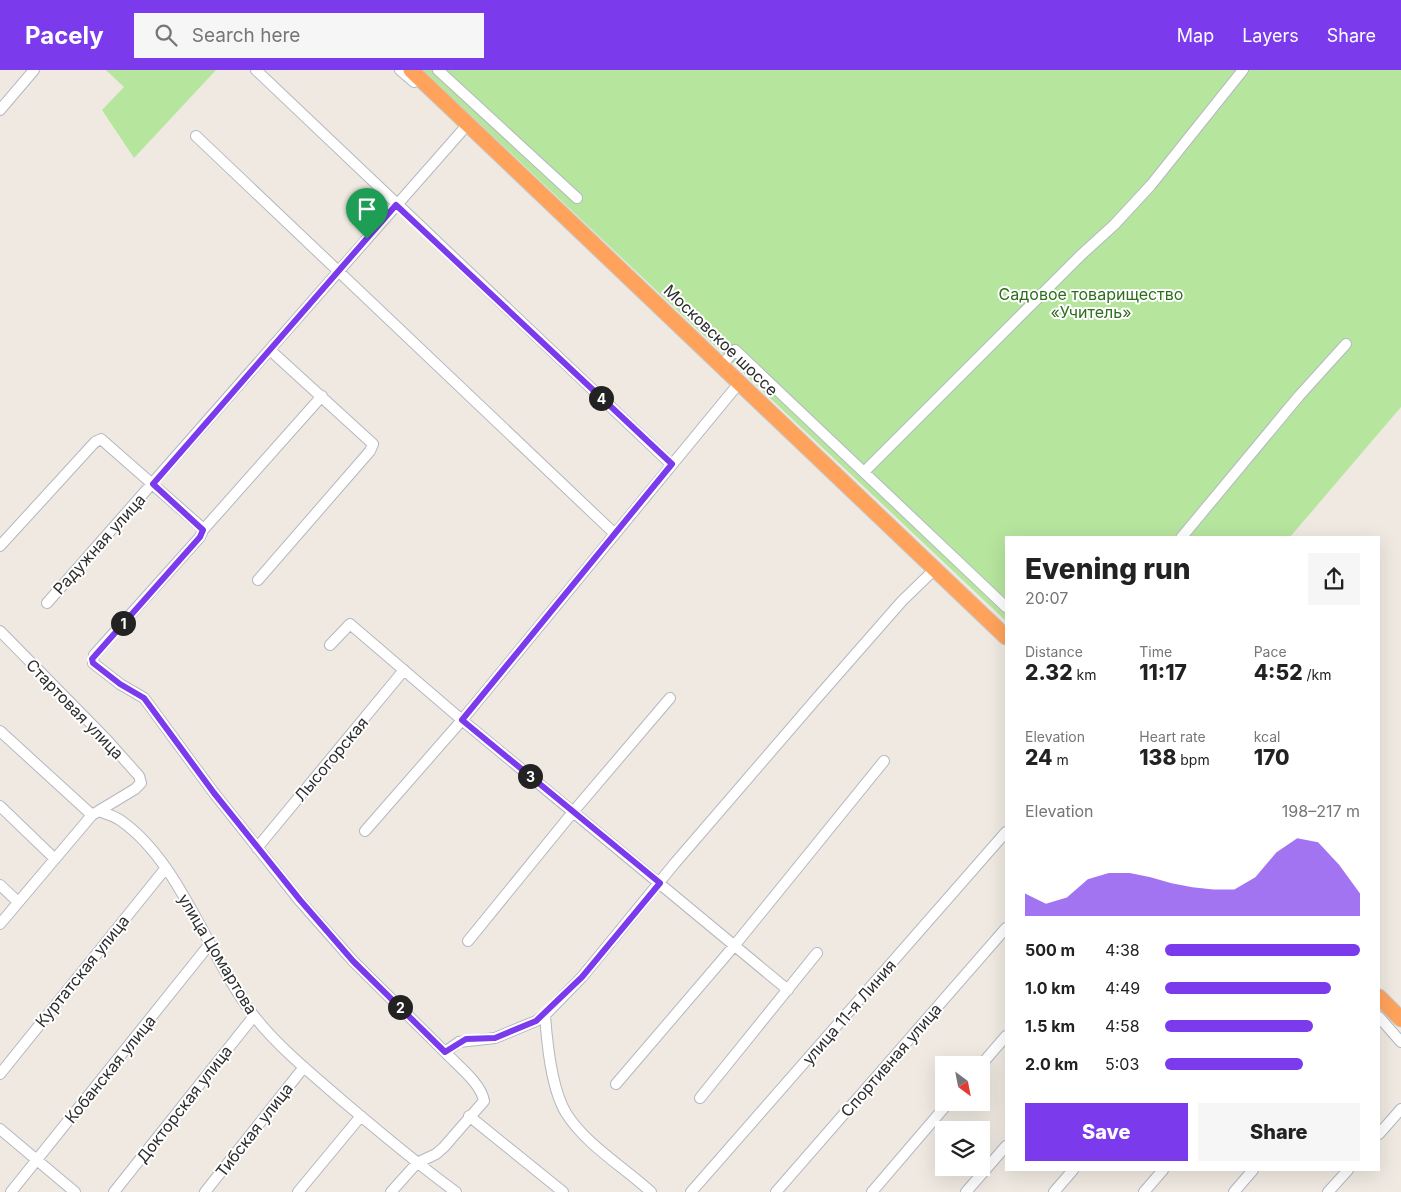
<!DOCTYPE html>
<html lang="en">
<head>
<meta charset="utf-8">
<style>
  :root { --surface:#fff; --page:#f6f6f6; --text:#222; --muted:#767676; --accent:#7c3aed }
  body { margin:0; font-family:Inter,sans-serif; background:var(--page); color:var(--text); height:100vh; display:flex; flex-direction:column; font-size:19px; white-space:nowrap }
  * { box-sizing:border-box; margin:0 }
  p { font-size:16px; color:var(--muted) }
  .icon { flex:none; width:28px; height:28px; fill:none; stroke:currentColor; stroke-width:2; stroke-linecap:round; stroke-linejoin:round }
  .map { position:relative; flex:1; overflow:hidden }
  .sheet { position:absolute; left:1005px; top:466px; width:375px; height:635px; display:flex; flex-direction:column; background:var(--surface); border-radius:0px; box-shadow:0 5px 20px #0002 }
  .sheet>* { flex:none }
  .needle { width:32px; rotate:148deg }
  .tools { position:absolute; left:935px; top:986px; display:grid; gap:10px }
  .tools a { display:grid; place-items:center; width:55px; height:55px; border-radius:0px; background:var(--surface); box-shadow:0 5px 20px #0002; font-size:25px }
  .pin { position:absolute; display:grid; place-items:center; width:42px; height:42px; color:#fff; margin:-51px -21px; border-radius:50% 50% 50% 0; rotate:-45deg; box-shadow:0 0 5px #0007 }
  .pin .icon { rotate:45deg }
  .km { position:absolute; width:25px; height:25px; margin:-12px; border-radius:50%; background:#222; color:#fff; font-size:14px; line-height:25px; text-align:center }
  .round { display:grid; place-items:center; flex:none; width:52px; height:52px; border-radius:0px; background:var(--page) }
  .head { display:flex; align-items:center; justify-content:space-between; height:85px; padding:0 20px }
  h1 { font-size:28px; font-weight:800; line-height:38px }
  .figures { display:grid; grid-template-columns:repeat(3,1fr); gap:8px; height:85px; padding:5px 20px }
  .figures div { display:grid; align-content:center }
  .figures b { font-size:21px; font-weight:800 }
  .figures small { font-size:14px; font-weight:400 }
  .figures p { font-size:14px }
  .chart { height:140px; padding:10px 20px }
  .chart p { display:flex; justify-content:space-between }
  .chart svg { width:100%; height:90px; margin-top:5px; fill:var(--accent); opacity:.7 }
  .button { display:flex; gap:10px; margin-top:auto; padding:10px 20px }
  .button a { flex:1; height:58px; border-radius:0px; background:var(--accent); color:#fff; font-size:20px; font-weight:800; line-height:58px; text-align:center }
  .button a+a { background:var(--page); color:var(--text) }
  ul { padding:0 20px; list-style:none; font-size:16px }
  li { display:grid; grid-template-columns:80px 60px 1fr; align-items:center; height:38px }
  li i { height:12px; border-radius:6px; background:var(--accent) }
  header { display:flex; align-items:center; gap:30px; box-sizing:border-box; height:70px; padding:0 25px; background:var(--accent); color:#fff }
  header strong { font-size:24px }
  nav { display:flex; gap:28px; margin-inline-start:auto; font-size:18px }
  .search { width:350px; height:45px; background:var(--page); display:flex; align-items:center; gap:12px; box-sizing:border-box; padding:0 18px; border-radius:0px; color:var(--muted); font-size:19px }
  .map>svg:first-child { display:block }
</style>
</head>
<body>
<header>
<strong>Pacely</strong>
<div class="search"><svg class="icon" aria-label="search" viewBox="0 0 24 24"><circle cx="10" cy="10" r="6"/><path d="M15 15l6 6"/></svg>Search here</div>
<nav><a>Map</a><a>Layers</a><a>Share</a></nav>
</header>
<div class="map">
<svg width="1401" height="1122" viewBox="0 0 1401 1122">
  <rect width="100%" height="100%" fill="#efe9e1"/>
  <path fill="#b6e59e" d="M106,0h110l-82,88 -32,-48 22,-23z
    M423,0h978v337l-111,130 -284,1v83z"/>
  <g fill="none" stroke-linecap="round" stroke-linejoin="round">
    <g stroke="#b4b7c1" stroke-width="12">
      <path id="minor" d="M256,0l415,394
        M400,0l14,12
        M438,0l139,128
        M0,40l34,-40
        M196,66l419,398
        M722,295l13,-15 271,257
        M864,402l217,-217 33,-30 37,-40 92,-115
        M203,460l119,-134
        M1181,468l118,-142 47,-52
        M0,476l95,-104 6,-3 98,86 4,5 -3,7 -106,118 -1,8 27,21 24,14 70,95 85,107 54,61 92,91 14,-10 36,-4 41,-17 9,-6 37,-38 93,-114 142,-165 85,-97 33,-32
        M258,510l112,-129 3,-7 -103,-94
        M47,533l421,-479
        M0,561l106,108 33,37 2,7 -6,6 -43,26 -92,109
        M330,575l20,-21 112,96 326,270
        M0,661l92,84
        M0,736l55,53
        M99,741c7,3 15,5 21,9 61,42 88,137 134,196 25,32 59,59 90,86 37,31 73,62 112,90
        M365,761l97,-111 278,-338
        M257,778l147,-178
        M0,815l17,16
        M468,871l105,-129 97,-114
        M545,945c2,28 6,73 21,98 20,32 58,54 85,79
        M1379,947l22,25
        M981,995l25,-29
        M0,1004l165,-205
        M616,1014l118,-138 150,-185
        M700,1028l117,-145
        M469,1046l94,76
        M0,1059l75,63
        M1379,1064l22,-25
        M11,1122l198,-247
        M114,1122l140,-176
        M205,1122l99,-125
        M298,1122l63,-76
        M391,1122l26,-29 19,-9 8,-7 40,-46c-3,-18 -27,-36 -39,-49
        M691,1122l315,-360
        M776,1122l230,-264
        M872,1122l77,-90
        M966,1122l40,-46
        M1054,1122l19,-22
        M1144,1122l19,-22
        M1234,1122l19,-22
        M1328,1122l20,-22"/>
    </g>
    <g stroke="#c9c9c9" stroke-width="17">
      <path id="highway" d="M411,0l595,567
        M1379,927l22,22"/>
    </g>
    <use href="#minor" stroke="#fff" stroke-width="10"/>
    <use href="#highway" stroke="#ffa35c" stroke-width="15"/>
  </g>
  <g fill="none" stroke-linecap="round" stroke-linejoin="round">
    <g stroke="#fff" stroke-width="10">
      <path id="route" d="M396,135l276,259 -210,256 198,163 -78,94 -46,44 -41,17 -29,1 -21,13 -92,-91 -53,-61 -86,-107 -70,-95 -24,-14 -27,-21 -1,-4 108,-122 3,-7 -50,-46z"/>
    </g>
    <use href="#route" stroke="#7c3aed" stroke-width="6"/>
  </g>
  <g text-anchor="middle" stroke-width="4" stroke-linejoin="round" paint-order="stroke">
    <g font-size="16" fill="#2c6e1b" stroke="#fff">
      <text x="1091" y="230">Садовое товарищество<tspan x="1091" dy="18">«Учитель»</tspan></text>
    </g>
    <g font-size="16" fill="#2e2e2e" stroke="#fff">
      <text transform="translate(721 270) rotate(44)" y="6">Московское шоссе</text>
      <text transform="translate(99 474) rotate(-48)" y="6">Радужная улица</text>
      <text transform="translate(75 639) rotate(46)" y="6">Стартовая улица</text>
      <text transform="translate(331 689) rotate(-50)" y="6">Лысогорская</text>
      <text transform="translate(218 884) rotate(59)" y="6">улица Цомартова</text>
      <text transform="translate(82 901) rotate(-51)" y="6">Куртатская улица</text>
      <text transform="translate(849 942) rotate(-49)" y="6">улица 11-я Линия</text>
      <text transform="translate(891 990) rotate(-49)" y="6">Спортивная улица</text>
      <text transform="translate(110 999) rotate(-51)" y="6">Кобанская улица</text>
      <text transform="translate(184 1034) rotate(-52)" y="6">Докторская улица</text>
      <text transform="translate(254 1060) rotate(-52)" y="6">Тибская улица</text>
    </g>
  </g>
</svg>
<div class="tools">
<a><svg class="needle" viewBox="-14 -14 28 28"><path d="M0-13l5 13h-10z" fill="#e53935"/><path d="M0 13l5-13h-10z" fill="#767676"/></svg></a>
<a><svg class="icon" aria-label="layers" viewBox="0 0 24 24"><path d="M12 4l9 5-9 5-9-5zM3 14l9 5 9-5"/></svg></a>
</div>
<div class="pin" style="left:367px;top:169px;background:#1e9e55"><svg class="icon" aria-label="arrive" viewBox="0 0 24 24"><path d="M6 21V4h12l-3 4 3 4H6"/></svg></div>
<b class="km" style="left:123px;top:553px">1</b>
<b class="km" style="left:400px;top:937px">2</b>
<b class="km" style="left:530px;top:706px">3</b>
<b class="km" style="left:601px;top:328px">4</b>
<section class="sheet">
<div class="head"><div><h1>Evening run</h1><p>20:07</p></div><a class="round"><svg class="icon" aria-label="share" viewBox="0 0 24 24"><path d="M12 15V3M7 8l5-5 5 5M5 13v7h14v-7"/></svg></a></div>
<div class="figures">
<div><p>Distance</p><b>2.32<small> km</small></b></div>
<div><p>Time</p><b>11:17</b></div>
<div><p>Pace</p><b>4:52<small> /km</small></b></div>
</div>
<div class="figures">
<div><p>Elevation</p><b>24<small> m</small></b></div>
<div><p>Heart rate</p><b>138<small> bpm</small></b></div>
<div><p>kcal</p><b>170</b></div>
</div>
<div class="chart"><p><span>Elevation</span>198–217 m</p>
<svg viewBox="0 0 160 44" preserveAspectRatio="none"><path d="M0 44V33L10 38L20 35L30 26L40 23L50 23L60 25L70 28L80 30L90 31L100 31L110 25L120 13L130 6L140 8L150 19L160 33V44z"/></svg>
</div>
<ul>
<li><b>500 m</b>4:38<i style="width:100%"></i></li>
<li><b>1.0 km</b>4:49<i style="width:85%"></i></li>
<li><b>1.5 km</b>4:58<i style="width:76%"></i></li>
<li><b>2.0 km</b>5:03<i style="width:71%"></i></li>
</ul>
<div class="button"><a>Save</a><a>Share</a></div>
</section>
</div>
</body>
</html>
